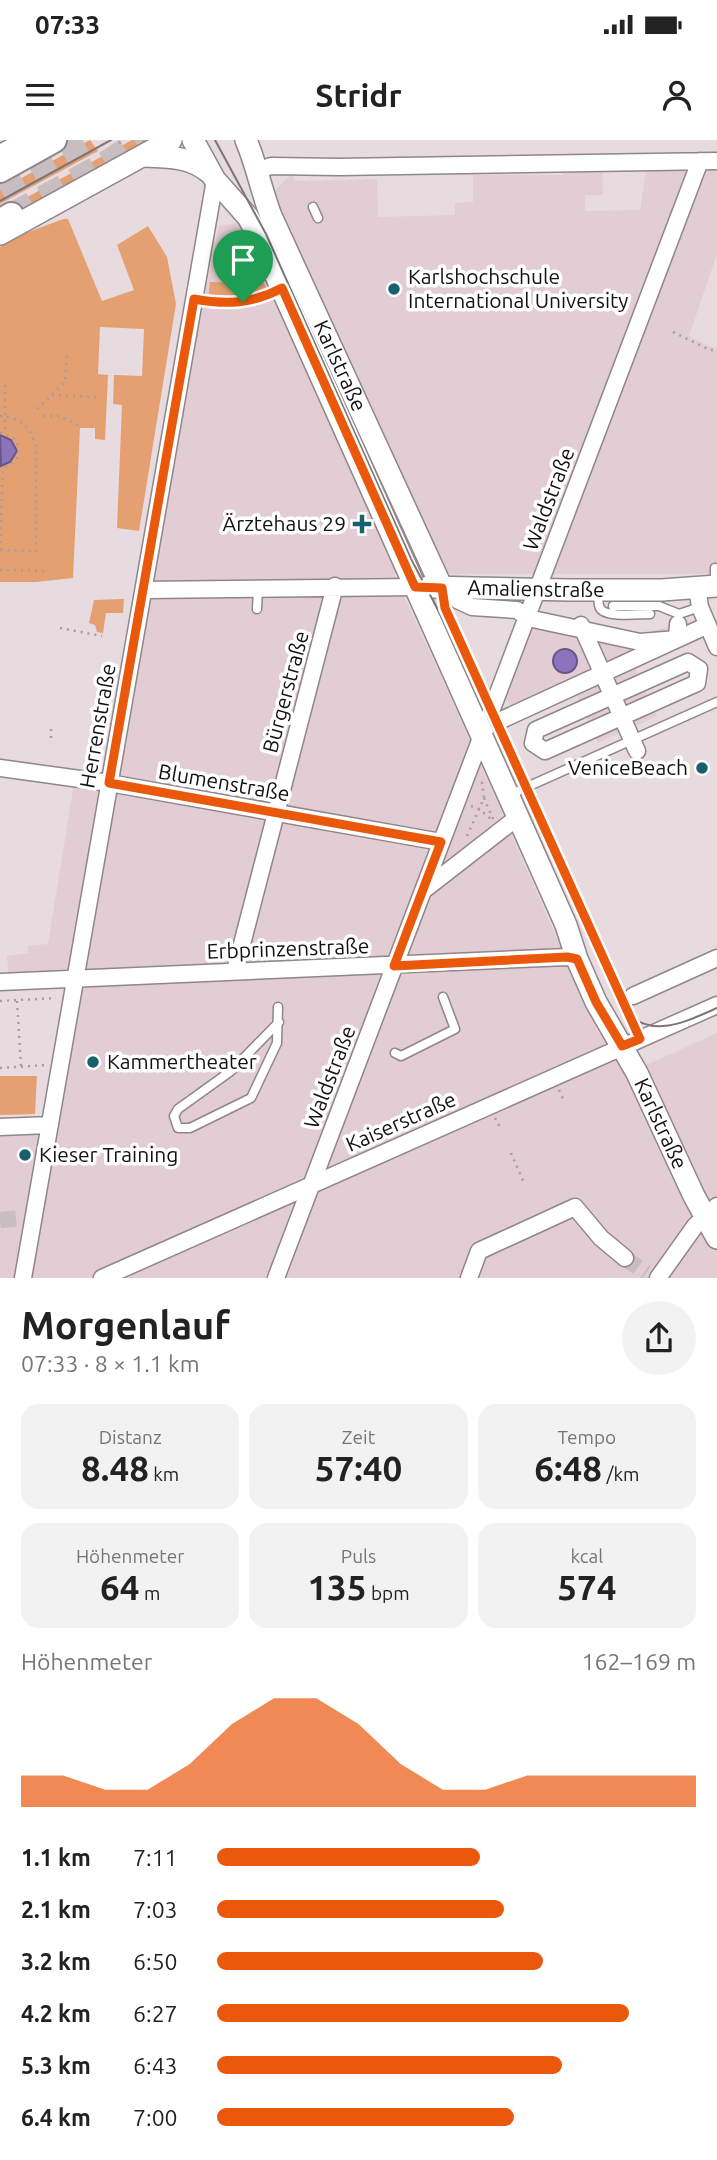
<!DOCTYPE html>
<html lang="de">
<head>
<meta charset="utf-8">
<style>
  :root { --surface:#fff; --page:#f2f2f2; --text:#222; --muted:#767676; --accent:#ea580c }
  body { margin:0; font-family:Ubuntu,sans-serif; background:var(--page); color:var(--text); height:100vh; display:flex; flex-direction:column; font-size:26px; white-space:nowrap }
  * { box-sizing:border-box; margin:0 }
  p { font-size:23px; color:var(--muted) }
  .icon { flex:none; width:38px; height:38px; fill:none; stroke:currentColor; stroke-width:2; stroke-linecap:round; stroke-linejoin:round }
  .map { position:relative; height:1138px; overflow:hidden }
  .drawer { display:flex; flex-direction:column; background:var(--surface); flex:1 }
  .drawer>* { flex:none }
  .pin { position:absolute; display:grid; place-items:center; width:60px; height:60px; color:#fff; margin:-72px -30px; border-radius:50% 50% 50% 0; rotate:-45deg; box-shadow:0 0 7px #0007 }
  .pin .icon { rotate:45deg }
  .round { display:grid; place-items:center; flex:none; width:74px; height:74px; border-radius:37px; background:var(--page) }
  .head { display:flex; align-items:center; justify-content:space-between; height:119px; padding:0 21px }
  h1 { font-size:38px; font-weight:600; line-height:52px }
  .metrics { display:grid; grid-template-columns:repeat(3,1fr); gap:10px; height:119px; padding:7px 21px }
  .metrics div { display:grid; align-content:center; border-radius:18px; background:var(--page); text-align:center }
  .metrics b { font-size:35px; font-weight:600 }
  .metrics small { font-size:19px; font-weight:400 }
  .metrics p { font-size:19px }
  .chart { height:196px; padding:14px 21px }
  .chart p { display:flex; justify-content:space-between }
  .chart svg { width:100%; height:126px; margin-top:7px; fill:var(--accent); opacity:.7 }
  ul { padding:0 21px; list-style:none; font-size:23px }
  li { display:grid; grid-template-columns:112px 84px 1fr; align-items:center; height:52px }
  li i { height:18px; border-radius:9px; background:var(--accent) }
  .status { display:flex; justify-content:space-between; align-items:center; height:49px; padding:0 35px; background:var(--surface); direction:ltr }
  .status svg { height:19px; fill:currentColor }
  header { display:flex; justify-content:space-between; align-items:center; height:91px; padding:0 21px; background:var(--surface); font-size:32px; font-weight:600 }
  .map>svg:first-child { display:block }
</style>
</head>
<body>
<div class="status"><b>07:33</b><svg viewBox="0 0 49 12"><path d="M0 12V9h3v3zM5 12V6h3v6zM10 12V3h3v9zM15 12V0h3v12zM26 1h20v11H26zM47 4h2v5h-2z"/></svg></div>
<header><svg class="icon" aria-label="menu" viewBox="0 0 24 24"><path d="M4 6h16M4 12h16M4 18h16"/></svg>Stridr<svg class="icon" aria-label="person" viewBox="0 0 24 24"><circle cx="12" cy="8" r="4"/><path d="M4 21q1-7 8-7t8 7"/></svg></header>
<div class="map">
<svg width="717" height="1138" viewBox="0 0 717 1138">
  <rect width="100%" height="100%" fill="#e7dbdf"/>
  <path fill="#e1cdd3" d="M717,24v90l-28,82 21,11 7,1v226h-323l75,164 130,296 7,-2 36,35 75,-34v245h-717v-149l50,-4 25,-145 -66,2 -2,-26 21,-3v-7l20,-2 27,-166 34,5 35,-193 75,-364 21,-3 52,-49 3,7 82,-2 1,38 77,-2v-12l18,-1v-27h90v-2l39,-1 1,23h-18v16l55,-1 7,-44z
    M537,476l97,20 51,-14 7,17 -58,26 23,51 -59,27 -23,-51 -59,26 -10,-21z"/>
  <path fill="#e5a071" d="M90,0l8,11 -98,53v-14z
    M132,0h17l-93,51 -23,20 -33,1z
    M63,79h5l34,82 32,-11 -17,-45 31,-19 19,31 9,47 -37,227 -22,-3 5,-123 -9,-1 1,-29 28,1 2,-47 -44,-2 -2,47 10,1 -3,65 -10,-1v-11h-15l-7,150 -37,4h-36v-335l23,-13z
    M261,136l7,16 -25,8h-35l2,-18 27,1z
    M124,459l-1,14h-17l-3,20 -6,-1 -2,-7 -6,-2 5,-23z
    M0,936h37l-2,38 -35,1z"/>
  <path fill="#8c74ba" stroke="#685688" stroke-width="2" d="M0,295l11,5 6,11 -7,11 -9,4z
    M553 521a12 12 0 1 1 24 0a12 12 0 1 1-24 0Z"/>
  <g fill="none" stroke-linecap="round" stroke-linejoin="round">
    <path stroke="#c8bdc0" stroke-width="16" stroke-dasharray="16 8" stroke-linecap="butt" d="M0,1080l21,-2
      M625,1118l21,15"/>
    <path stroke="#c8bdc0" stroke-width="24" stroke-dasharray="24 12" stroke-linecap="butt" d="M0,49l86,-49
      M11,75l93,-51 37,-24"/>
    <g stroke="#908588" stroke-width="11">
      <path id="lane" d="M313,67l5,11
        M715,428v18
        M442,448l3,20 46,99
        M599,450c0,5 -2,13 1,18 5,10 39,6 50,6
        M613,466h46l20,8 21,-7
        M257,469l1,-21
        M496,579l144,320
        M509,655l208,-93
        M278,867l-1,36 -26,55 -61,30h-12l-4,-12 4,-7 53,-38 48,-49
        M395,913l6,3 54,-27 -12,-32"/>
    </g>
    <g stroke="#908588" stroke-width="19">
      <path id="street" d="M259,30l12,-4 68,1 378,-6
        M697,447l3,20 17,40
        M144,450l272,-3
        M457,460l15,7 45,3 11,8 112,24 37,-3 1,-15
        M581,485l56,126
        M688,522l11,7 -2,14 -152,68 -12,-8 3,-13z
        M486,587l222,-102
        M0,628l109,15 332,59
        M424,750l94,-73
        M235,831l100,-385
        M0,842l567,-25 10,2
        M633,856l84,-38
        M0,987l50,-2
        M23,1138l192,-1098
        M102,1138l615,-273
        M276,1138l424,-1117
        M469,1138l10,-27 96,-44 26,31 24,20
        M658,1138l37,-52 22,-20"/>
    </g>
    <g stroke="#908588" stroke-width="24">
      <g id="secondary">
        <path id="s1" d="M193,0l22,40 33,37 11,21 259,579 48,108 11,34 19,43 41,71 57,123 23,42"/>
        <path id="s2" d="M246,0c11,26 15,50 25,76l171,372"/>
        <path d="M0,16l29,-16"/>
        <path d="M143,16c25,1 47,0 67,17"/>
        <path d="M0,94l171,-94"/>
        <path id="s3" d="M428,447l142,3h92l55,-4"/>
      </g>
    </g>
    <g stroke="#908588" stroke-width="28">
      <path id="primary" d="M0,30l54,-30
        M0,82l11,-7"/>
    </g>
    <path stroke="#a79da1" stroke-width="2.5" stroke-dasharray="2 5" stroke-linecap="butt" d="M119,3l6,-3
      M207,162c20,3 40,1 59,-6
      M673,192l37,18h7
      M5,245v48
      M52,255l44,2
      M37,269l28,-27 2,-26
      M0,276c20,1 33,13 36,32v103l-36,-1
      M43,276h16l23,11
      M0,293l14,5c10,15 2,28 -14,30
      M0,410l3,-82
      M0,430l48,1
      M60,488l42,8
      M51,598v-11
      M484,658l9,21
      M471,666l8,3 13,11
      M467,696l17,-38 -2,-15h-3
      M0,861l56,-3
      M17,861l4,65
      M0,928l46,-3
      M559,950l5,11
      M495,978l6,11
      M511,1013l14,32"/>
    <use href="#lane" stroke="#fff" stroke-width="8"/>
    <use href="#street" stroke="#fff" stroke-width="16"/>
    <use href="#secondary" stroke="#fff" stroke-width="21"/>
    <use href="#primary" stroke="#fff" stroke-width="24"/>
    <path stroke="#7d7578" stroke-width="2" d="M215,0l51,94 145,325 35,66 172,379c29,38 65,19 99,4
      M0,61l111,-61"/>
  </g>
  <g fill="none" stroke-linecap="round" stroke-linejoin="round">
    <g stroke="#fff" stroke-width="14">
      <path id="route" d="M282,148l133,299 27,1 3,20 195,431 -18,7 -1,-2 -25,-42 -19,-43 -10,-2 -173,9 47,-124 -332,-59 85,-484c32,6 58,5 88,-11z"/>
    </g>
    <use href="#route" stroke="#ea580c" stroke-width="9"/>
  </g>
  <g fill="#17616f" stroke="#fff" stroke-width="2.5">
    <circle cx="394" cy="149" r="7"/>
    <path d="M358.5 373.5h7v7h7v7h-7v7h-7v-7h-7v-7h7z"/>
    <circle cx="702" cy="628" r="7"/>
    <circle cx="93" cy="922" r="7"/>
    <circle cx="25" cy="1015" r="7"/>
  </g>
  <g text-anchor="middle" stroke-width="7" stroke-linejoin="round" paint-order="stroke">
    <g font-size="21" fill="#151113" stroke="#fff" text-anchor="start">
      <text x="408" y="144">Karlshochschule<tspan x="408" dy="24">International University</tspan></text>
      <text x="346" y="391" text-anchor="end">Ärztehaus 29</text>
      <text x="688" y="635" text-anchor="end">VeniceBeach</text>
      <text x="107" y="929">Kammertheater</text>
      <text x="39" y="1022">Kieser Training</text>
    </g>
    <g font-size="21" fill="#151113" stroke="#fff">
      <text dy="7" stroke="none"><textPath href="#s2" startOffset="245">Karlstraße</textPath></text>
      <text transform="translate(549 359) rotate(-69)" y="7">Waldstraße</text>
      <text dy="7" stroke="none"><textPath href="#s3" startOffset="108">Amalienstraße</textPath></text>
      <text transform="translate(286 552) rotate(-75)" y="7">Bürgerstraße</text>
      <text transform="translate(98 586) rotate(-80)" y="7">Herrenstraße</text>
      <text transform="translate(224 643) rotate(10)" y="7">Blumenstraße</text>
      <text transform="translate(288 809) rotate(-2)" y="7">Erbprinzenstraße</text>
      <text transform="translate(330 937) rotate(-69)" y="7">Waldstraße</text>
      <text transform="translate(401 982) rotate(-24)" y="7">Kaiserstraße</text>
      <text dy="7" stroke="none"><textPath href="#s1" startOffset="1092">Karlstraße</textPath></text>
    </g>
  </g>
</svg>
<div class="pin" style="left:243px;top:162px;background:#1e9e55"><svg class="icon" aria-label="arrive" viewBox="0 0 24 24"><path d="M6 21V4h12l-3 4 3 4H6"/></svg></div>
</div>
<section class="drawer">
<div class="head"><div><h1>Morgenlauf</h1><p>07:33 · 8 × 1.1 km</p></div><a class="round"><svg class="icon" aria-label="share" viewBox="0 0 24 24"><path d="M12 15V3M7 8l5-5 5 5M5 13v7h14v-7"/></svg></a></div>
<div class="metrics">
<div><p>Distanz</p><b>8.48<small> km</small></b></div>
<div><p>Zeit</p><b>57:40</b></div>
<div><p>Tempo</p><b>6:48<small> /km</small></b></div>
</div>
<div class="metrics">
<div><p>Höhenmeter</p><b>64<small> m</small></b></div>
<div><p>Puls</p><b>135<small> bpm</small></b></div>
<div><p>kcal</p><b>574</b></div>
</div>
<div class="chart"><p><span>Höhenmeter</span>162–169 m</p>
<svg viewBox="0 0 160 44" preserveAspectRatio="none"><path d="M0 44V33L10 33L20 38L30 38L40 29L50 15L60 6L70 6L80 15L90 29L100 38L110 38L120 33L130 33L140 33L150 33L160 33V44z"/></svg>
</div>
<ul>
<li><b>1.1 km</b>7:11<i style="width:55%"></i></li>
<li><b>2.1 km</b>7:03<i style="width:60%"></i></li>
<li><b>3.2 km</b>6:50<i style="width:68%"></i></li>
<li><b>4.2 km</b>6:27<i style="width:86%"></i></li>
<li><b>5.3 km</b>6:43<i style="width:72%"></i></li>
<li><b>6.4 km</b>7:00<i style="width:62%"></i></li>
</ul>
</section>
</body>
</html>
